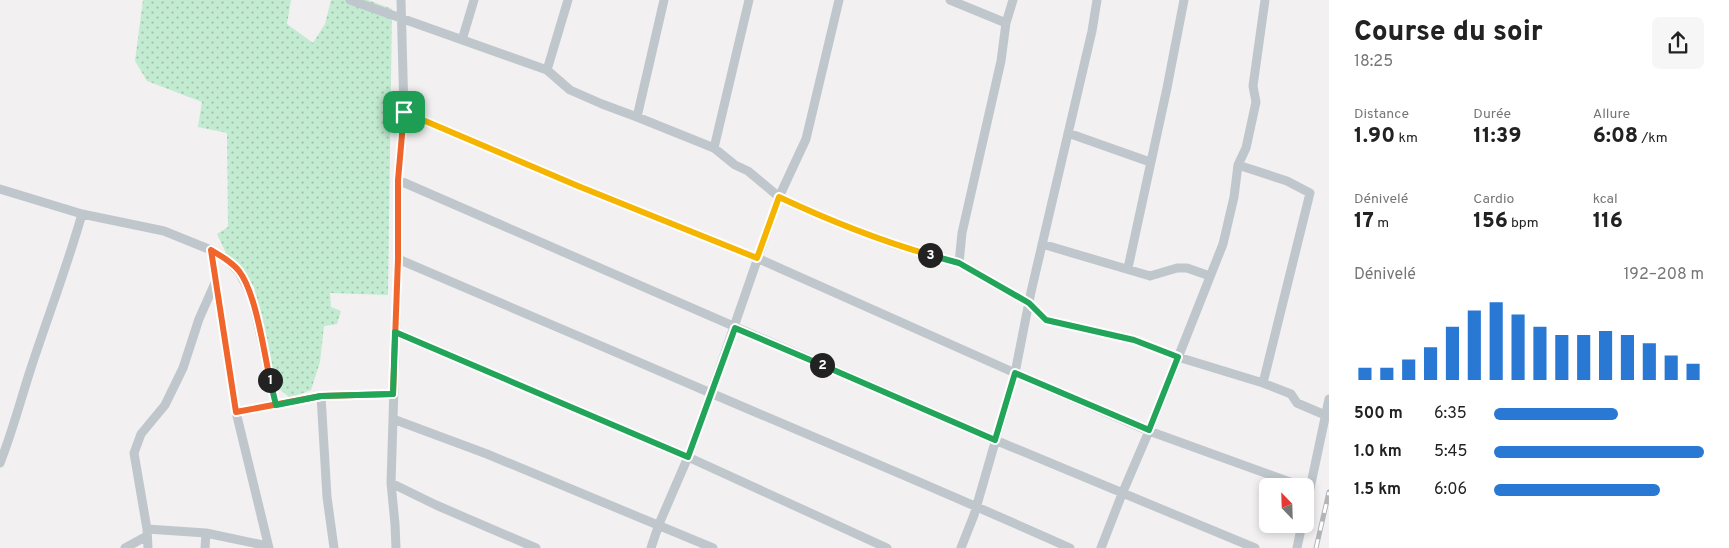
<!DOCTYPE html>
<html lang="fr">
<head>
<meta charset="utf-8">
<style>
  :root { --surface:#fff; --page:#f6f6f6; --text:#222; --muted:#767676; --accent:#2978d3 }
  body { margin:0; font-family:Overpass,sans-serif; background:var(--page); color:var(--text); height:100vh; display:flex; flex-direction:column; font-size:19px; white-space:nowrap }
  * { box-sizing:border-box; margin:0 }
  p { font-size:16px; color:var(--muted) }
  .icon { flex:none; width:28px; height:28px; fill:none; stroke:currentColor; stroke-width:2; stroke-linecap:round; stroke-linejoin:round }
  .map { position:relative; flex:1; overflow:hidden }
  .sheet { display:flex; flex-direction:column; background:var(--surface); width:400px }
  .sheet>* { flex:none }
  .needle { width:32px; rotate:337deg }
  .buttons { position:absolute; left:1259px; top:478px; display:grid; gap:10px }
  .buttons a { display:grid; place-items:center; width:55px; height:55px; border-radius:8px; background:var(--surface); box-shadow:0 2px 8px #0003; font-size:25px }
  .pin { position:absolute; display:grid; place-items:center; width:42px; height:42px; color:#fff; margin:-21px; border-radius:10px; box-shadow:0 2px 8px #0006 }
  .km { position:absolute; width:25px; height:25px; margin:-12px; border-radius:50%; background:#222; color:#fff; font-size:14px; line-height:25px; text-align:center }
  .round { display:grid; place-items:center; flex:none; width:52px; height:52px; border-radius:8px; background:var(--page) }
  .head { display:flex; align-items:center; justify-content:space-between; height:85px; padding:0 25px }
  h1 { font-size:28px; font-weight:800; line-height:38px }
  .metrics { display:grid; grid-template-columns:repeat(3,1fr); gap:8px; height:85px; padding:5px 25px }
  .metrics div { display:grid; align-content:center }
  .metrics b { font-size:21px; font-weight:800 }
  .metrics small { font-size:14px; font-weight:400 }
  .metrics p { font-size:14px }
  .chart { height:140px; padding:10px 25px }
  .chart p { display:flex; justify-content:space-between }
  .chart svg { width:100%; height:90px; margin-top:5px; stroke:var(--accent); stroke-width:6 }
  ul { padding:0 25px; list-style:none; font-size:16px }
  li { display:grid; grid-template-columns:80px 60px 1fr; align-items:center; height:38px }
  li i { height:12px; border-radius:6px; background:var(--accent) }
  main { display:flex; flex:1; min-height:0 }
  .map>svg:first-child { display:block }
</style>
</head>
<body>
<main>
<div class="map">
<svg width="1329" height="548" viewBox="0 0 1329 548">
  <defs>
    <pattern id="grass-dots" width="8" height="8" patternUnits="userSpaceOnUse" patternTransform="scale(1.25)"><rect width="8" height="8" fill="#c2ebd1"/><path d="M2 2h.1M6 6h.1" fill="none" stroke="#a0c1ad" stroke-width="1.8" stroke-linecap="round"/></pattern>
  </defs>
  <rect width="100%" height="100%" fill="#f2f0f0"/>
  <path fill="url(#grass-dots)" d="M143,0h148l-4,24 26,19 12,-19 6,-24h37l24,9 -4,286 -58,-2 1,14 10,4 -4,13 -13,2 -4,36 -9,28 -21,8 -14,-12 -22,-99 -27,-32 -10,-21 11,-7 -1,-94 -29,-6 4,-25 -55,-21 -12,-20z"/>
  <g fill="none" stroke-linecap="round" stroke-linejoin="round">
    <path stroke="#bfc7cd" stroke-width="9" d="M350,0l197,70 23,20 32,14 35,13 77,31 21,17 13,6 31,26 51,23 66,25 63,18 70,40 17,17 88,20 44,17 85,26 28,11 6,9 28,12
      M950,0l56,23 -5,38 -39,172 -3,30
      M1006,23l7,-23
      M462,40l12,-40
      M547,70l21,-70
      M404,112l174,74 179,72 258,115 134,58 152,55
      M637,117l27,-117
      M1068,133l82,29
      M714,148l35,-148
      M1238,165l49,16 23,12 -47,190
      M398,180l597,260 260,108
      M0,189l82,25 82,17 47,19 25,162 33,136
      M1042,244l108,32 27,-8h10l23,8
      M211,250l14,8 14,14 13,25 24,108
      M398,259c105,44 210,90 315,135 119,51 239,101 357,154
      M1128,268l39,-180 17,-88
      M395,332l293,125 199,91
      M321,396l6,101 7,51
      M236,412l85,-16 72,-2
      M393,419l94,35 226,94
      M0,463c12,-30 20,-61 30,-92 17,-52 37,-104 52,-157
      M391,483l45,22 100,43
      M1305,512l24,-113
      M147,529l59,4 62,13
      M125,548l22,-12
      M148,548l-1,-19 -13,-76 7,-19 24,-29 18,-37 16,-49 16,-36
      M205,548l1,-15
      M396,548l-1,-24 -4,-41 7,-224v-79l6,-68 -3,-112
      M651,548l8,-24 29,-67 23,-64 68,-196 27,-58 33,-139
      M961,548l13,-33 41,-142 16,-81 61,-261 5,-31
      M1101,548l21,-54 27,-63 74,-187 11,-47 4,-32 8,-17 10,-46 -3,-16 12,-86
      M1297,548l5,-24"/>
    <g stroke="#b3b5b9" stroke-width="5">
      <path id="rail" d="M1316,548l13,-56"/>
    </g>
    <use href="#rail" stroke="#fff" stroke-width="3" stroke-dasharray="9" stroke-linecap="butt"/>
  </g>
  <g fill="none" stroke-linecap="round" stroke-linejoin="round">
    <g stroke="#fff" stroke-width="10">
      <path id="split-1" d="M270,380c-6,-28 -14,-87 -31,-109 -8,-10 -18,-15 -28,-21l25,162 85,-16 72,-2 5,-135v-79l6,-68"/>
    </g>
    <g stroke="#fff" stroke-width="10">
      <path id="split-2" d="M270,380l6,25 45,-9 72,-2 2,-62 293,125 47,-129 87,37"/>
    </g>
    <g stroke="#fff" stroke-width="10">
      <path id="split-3" d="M822,365l173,75 20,-67 134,57 29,-73 -44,-17 -88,-20 -17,-17 -70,-40 -29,-8"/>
    </g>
    <g stroke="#fff" stroke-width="10">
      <path id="split-4" d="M404,112l174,74 179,72 22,-61c49,23 99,43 151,58"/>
    </g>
    <use href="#split-1" stroke="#f0652b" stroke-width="6"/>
    <use href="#split-2" stroke="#22a559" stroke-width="6"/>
    <use href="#split-3" stroke="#22a559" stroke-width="6"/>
    <use href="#split-4" stroke="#f5b400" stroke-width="6"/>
  </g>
</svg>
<div class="buttons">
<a><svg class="needle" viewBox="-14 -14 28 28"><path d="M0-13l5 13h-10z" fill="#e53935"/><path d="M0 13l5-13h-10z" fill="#767676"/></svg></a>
</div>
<div class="pin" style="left:404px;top:112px;background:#1e9e55"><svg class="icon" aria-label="arrive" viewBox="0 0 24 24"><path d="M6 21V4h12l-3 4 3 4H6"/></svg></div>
<b class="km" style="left:270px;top:380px">1</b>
<b class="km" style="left:822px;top:365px">2</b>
<b class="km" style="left:930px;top:255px">3</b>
</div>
<section class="sheet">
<div class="head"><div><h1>Course du soir</h1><p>18:25</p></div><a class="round"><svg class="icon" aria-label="share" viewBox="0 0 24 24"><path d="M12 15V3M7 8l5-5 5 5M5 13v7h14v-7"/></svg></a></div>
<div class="metrics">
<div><p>Distance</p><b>1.90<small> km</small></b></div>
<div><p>Durée</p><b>11:39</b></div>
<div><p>Allure</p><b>6:08<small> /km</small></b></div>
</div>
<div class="metrics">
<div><p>Dénivelé</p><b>17<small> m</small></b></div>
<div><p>Cardio</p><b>156<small> bpm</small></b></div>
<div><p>kcal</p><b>116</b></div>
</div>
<div class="chart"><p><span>Dénivelé</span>192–208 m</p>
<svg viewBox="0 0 160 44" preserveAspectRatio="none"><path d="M5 44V38M15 44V38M25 44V34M35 44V28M45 44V18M55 44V10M65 44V6M75 44V12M85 44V18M95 44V22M105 44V22M115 44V20M125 44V22M135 44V26M145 44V32M155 44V36"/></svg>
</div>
<ul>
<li><b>500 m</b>6:35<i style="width:59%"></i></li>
<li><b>1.0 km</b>5:45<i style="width:100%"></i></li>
<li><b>1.5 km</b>6:06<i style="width:79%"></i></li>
</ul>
</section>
</main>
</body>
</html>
